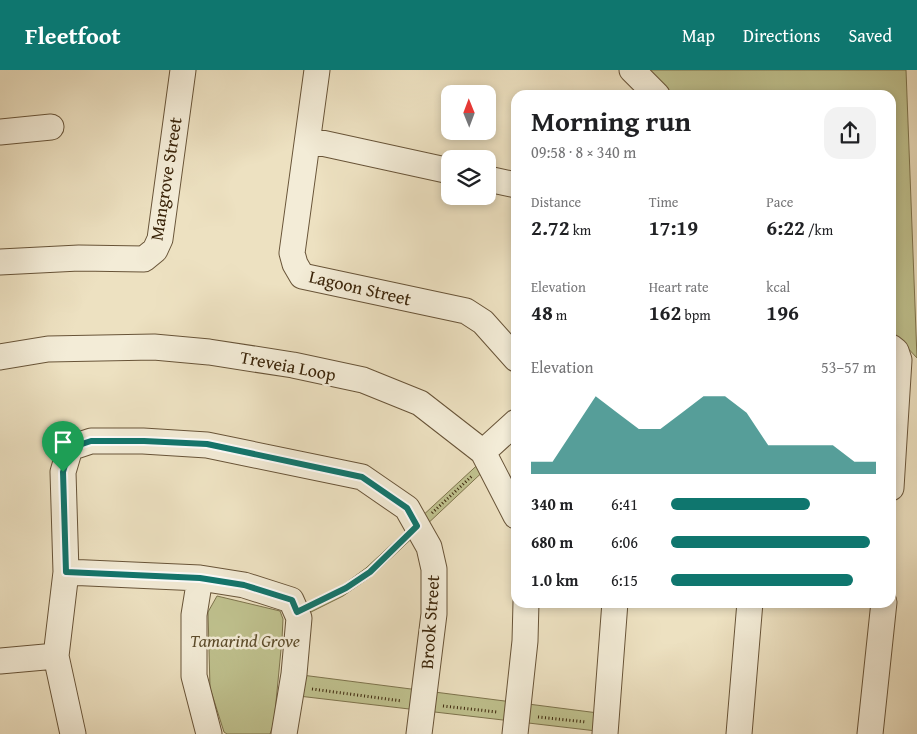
<!DOCTYPE html>
<html lang="en">
<head>
<meta charset="utf-8">
<style>
  :root { --surface:#fff; --page:#f2f2f2; --text:#202124; --muted:#757577; --accent:#0f766e }
  body { margin:0; font-family:"Gentium Book Plus",serif; background:var(--page); color:var(--text); height:100vh; display:flex; flex-direction:column; font-size:19px; white-space:nowrap }
  * { box-sizing:border-box; margin:0 }
  p { font-size:16px; color:var(--muted) }
  .icon { flex:none; width:28px; height:28px; fill:none; stroke:currentColor; stroke-width:2; stroke-linecap:round; stroke-linejoin:round }
  .map { position:relative; flex:1; overflow:hidden }
  .details { position:absolute; left:511px; top:20px; width:385px; height:518px; display:flex; flex-direction:column; background:var(--surface); border-radius:15px; box-shadow:0 2px 8px #0003 }
  .details>* { flex:none }
  .needle { width:32px; rotate:359deg }
  .controls { position:absolute; left:441px; top:15px; display:grid; gap:10px }
  .controls a { display:grid; place-items:center; width:55px; height:55px; border-radius:10px; background:var(--surface); box-shadow:0 2px 8px #0003; font-size:25px }
  .pin { position:absolute; display:grid; place-items:center; width:42px; height:42px; color:#fff; margin:-51px -21px; border-radius:50% 50% 50% 0; rotate:-45deg; box-shadow:0 0 5px #0007 }
  .pin .icon { rotate:45deg }
  .round { display:grid; place-items:center; flex:none; width:52px; height:52px; border-radius:15px; background:var(--page) }
  .headline { display:flex; align-items:center; justify-content:space-between; height:85px; padding:0 20px }
  h1 { font-size:28px; font-weight:600; line-height:38px }
  .stats { display:grid; grid-template-columns:repeat(3,1fr); gap:8px; height:85px; padding:5px 20px }
  .stats div { display:grid; align-content:center }
  .stats b { font-size:21px; font-weight:600 }
  .stats small { font-size:14px; font-weight:400 }
  .stats p { font-size:14px }
  .chart { height:140px; padding:10px 20px }
  .chart p { display:flex; justify-content:space-between }
  .chart svg { width:100%; height:90px; margin-top:5px; fill:var(--accent); opacity:.7 }
  ul { padding:0 20px; list-style:none; font-size:16px }
  li { display:grid; grid-template-columns:80px 60px 1fr; align-items:center; height:38px }
  li i { height:12px; border-radius:6px; background:var(--accent) }
  header { display:flex; align-items:center; gap:30px; box-sizing:border-box; height:70px; padding:0 25px; background:var(--accent); color:#fff }
  header strong { font-size:24px }
  nav { display:flex; gap:28px; margin-inline-start:auto; font-size:18px }
  .map>svg:first-child { display:block }
</style>
</head>
<body>
<header>
<strong>Fleetfoot</strong>
<nav><a>Map</a><a>Directions</a><a>Saved</a></nav>
</header>
<div class="map">
<svg width="917" height="664" viewBox="0 0 917 664">
  <rect width="100%" height="100%" fill="#ede1c1"/>
  <filter id="stains"><feTurbulence type="fractalNoise" baseFrequency=".004" numOctaves="4"/><feColorMatrix values="0 0 0 0 .2 0 0 0 0 .09 0 0 0 0 .02 0 0 0 .5 -.17"/></filter>
  <radialGradient id="worn" r=".72"><stop offset=".6" stop-color="#630" stop-opacity="0"/><stop offset="1" stop-color="#630" stop-opacity=".3"/></radialGradient>
  <path fill="#bfc18e" stroke="#7d734c" d="M650,0h256l11,288 -26,-28v-235h-218z
    M486,387l4,8 -118,111 -29,20 -44,22 -4,-10 41,-18 30,-22z
    M217,526l63,15 3,8 -1,20 -8,84 -4,11h-43l-3,-2 -14,-44 -2,-76z
    M294,604l312,40 -1,18 -315,-37z"/>
  <g fill="none" stroke-linecap="round" stroke-linejoin="round">
    <g stroke="#685438" stroke-width="27">
      <path id="minor" d="M317,0l-25,183 3,11 7,12 164,35 17,11 33,37
        M632,0l25,25
        M0,62l51,-5
        M308,70l142,31
        M488,109l28,6
        M0,192l79,-4 65,1 11,-9 5,-11 23,-169
        M891,277l5,4 3,9 -8,128
        M0,287l48,-8 106,-2 55,5 84,13 70,15 57,23 63,49 33,64
        M483,382l33,-30
        M66,502l134,6 44,7 47,15 8,18 -5,56 -10,60
        M200,508l-6,37v61l15,58
        M0,591l56,-5
        M73,664l-17,-78 10,-84 -3,-100 7,-24 21,-7h52l64,4 155,32 45,31 22,39 5,22v45l-15,120
        M515,664l10,-93 1,-39
        M605,664l10,-132
        M739,664l11,-132
        M870,664l14,-132"/>
    </g>
    <path stroke="#3b250a" stroke-width="3" stroke-dasharray="1 2.5" stroke-linecap="butt" d="M432,443l41,-38
      M314,535l32,-17 23,-16 33,-31
      M312,619l90,12
      M443,636l54,6
      M538,647l48,5"/>
    <use href="#minor" stroke="#f3ecd7" stroke-width="25"/>
  </g>
  <g fill="none" stroke-linecap="round" stroke-linejoin="round">
    <g stroke="#fff" stroke-width="10">
      <path id="route" d="M91,371h53l63,3 155,33 45,31 10,18 -47,46 -24,16 -49,24 -5,-12 -48,-15 -44,-7 -134,-6 -3,-100 7,-24z"/>
    </g>
    <use href="#route" stroke="#0f766e" stroke-width="6"/>
  </g>
  <g text-anchor="middle" stroke-width="5" stroke-linejoin="round" paint-order="stroke">
    <g font-size="18" fill="#3b250a" stroke="#f3ecd7">
      <text transform="translate(166 109) rotate(-81)" y="6">Mangrove Street</text>
      <text transform="translate(360 218) rotate(13)" y="6">Lagoon Street</text>
      <text transform="translate(288 296) rotate(11)" y="6">Treveia Loop</text>
      <text transform="translate(430 552) rotate(-86)" y="6">Brook Street</text>
    </g>
    <g font-size="18" font-style="italic" fill="#5c4c2b" stroke="#f3ecd7">
      <text x="245" y="577">Tamarind Grove</text>
    </g>
  </g>
  <rect width="100%" height="100%" filter="url(#stains)"/>
  <rect width="100%" height="100%" fill="url(#worn)"/>
</svg>
<div class="controls">
<a><svg class="needle" viewBox="-14 -14 28 28"><path d="M0-13l5 13h-10z" fill="#e53935"/><path d="M0 13l5-13h-10z" fill="#757577"/></svg></a>
<a><svg class="icon" aria-label="layers" viewBox="0 0 24 24"><path d="M12 4l9 5-9 5-9-5zM3 14l9 5 9-5"/></svg></a>
</div>
<div class="pin" style="left:63px;top:402px;background:#1e9e55"><svg class="icon" aria-label="arrive" viewBox="0 0 24 24"><path d="M6 21V4h12l-3 4 3 4H6"/></svg></div>
<section class="details">
<div class="headline"><div><h1>Morning run</h1><p>09:58 · 8 × 340 m</p></div><a class="round"><svg class="icon" aria-label="share" viewBox="0 0 24 24"><path d="M12 15V3M7 8l5-5 5 5M5 13v7h14v-7"/></svg></a></div>
<div class="stats">
<div><p>Distance</p><b>2.72<small> km</small></b></div>
<div><p>Time</p><b>17:19</b></div>
<div><p>Pace</p><b>6:22<small> /km</small></b></div>
</div>
<div class="stats">
<div><p>Elevation</p><b>48<small> m</small></b></div>
<div><p>Heart rate</p><b>162<small> bpm</small></b></div>
<div><p>kcal</p><b>196</b></div>
</div>
<div class="chart"><p><span>Elevation</span>53–57 m</p>
<svg viewBox="0 0 160 44" preserveAspectRatio="none"><path d="M0 44V38L10 38L20 22L30 6L40 14L50 22L60 22L70 14L80 6L90 6L100 14L110 30L120 30L130 30L140 30L150 38L160 38V44z"/></svg>
</div>
<ul>
<li><b>340 m</b>6:41<i style="width:68%"></i></li>
<li><b>680 m</b>6:06<i style="width:97%"></i></li>
<li><b>1.0 km</b>6:15<i style="width:89%"></i></li>
</ul>
</section>
</div>
</body>
</html>
